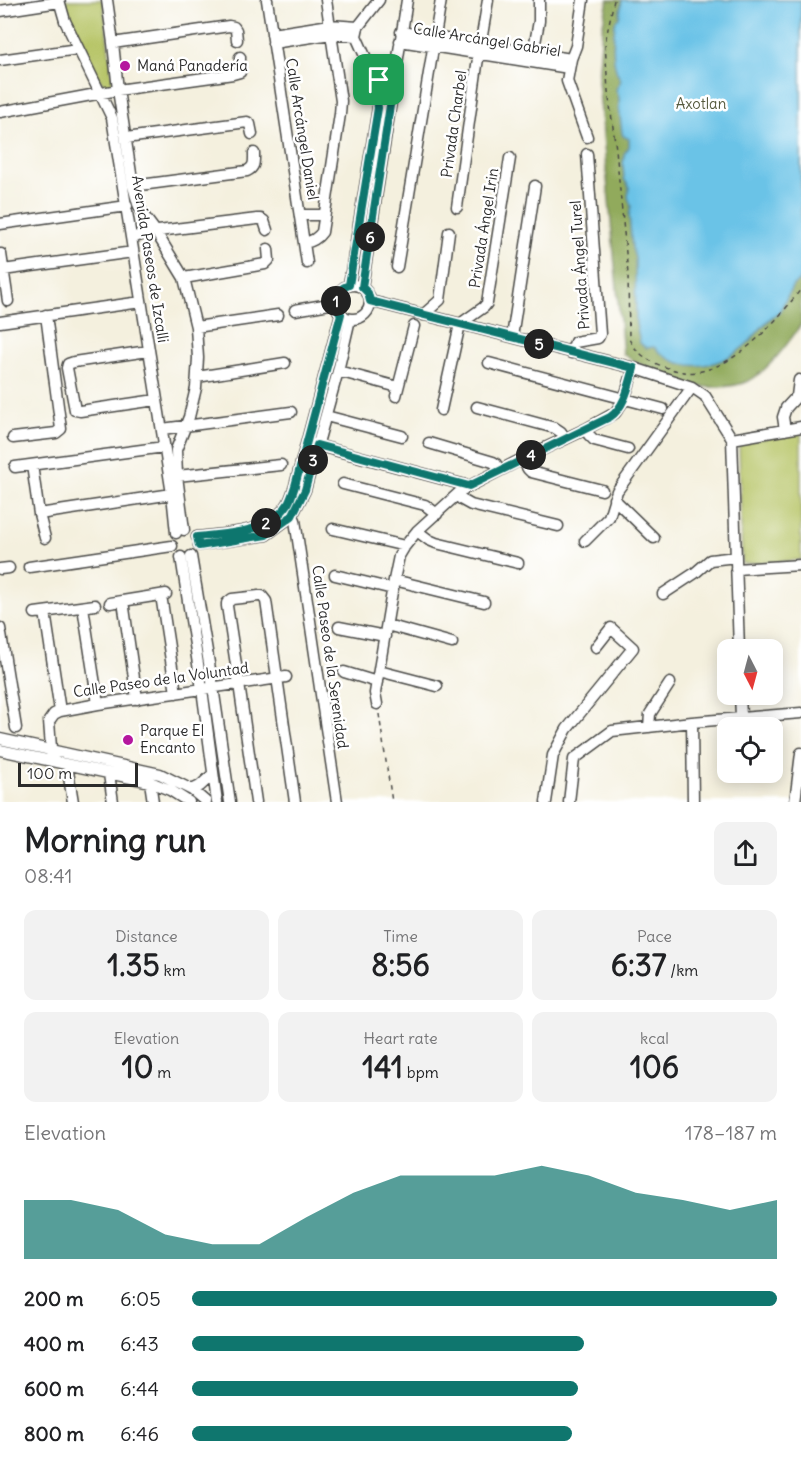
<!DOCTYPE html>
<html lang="en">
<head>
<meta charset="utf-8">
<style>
  :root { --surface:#fff; --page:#f2f2f2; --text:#202124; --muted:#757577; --accent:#0f766e }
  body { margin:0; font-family:Delius,sans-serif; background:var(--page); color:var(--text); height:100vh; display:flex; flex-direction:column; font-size:22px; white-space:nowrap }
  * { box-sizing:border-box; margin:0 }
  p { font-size:20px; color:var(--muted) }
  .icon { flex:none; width:33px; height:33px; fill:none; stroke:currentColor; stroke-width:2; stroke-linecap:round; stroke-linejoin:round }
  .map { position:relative; height:802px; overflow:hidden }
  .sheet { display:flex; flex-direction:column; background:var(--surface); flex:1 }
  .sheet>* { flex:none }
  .needle { width:39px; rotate:174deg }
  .buttons { position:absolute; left:717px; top:639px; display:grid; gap:12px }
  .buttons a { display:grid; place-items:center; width:66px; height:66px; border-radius:12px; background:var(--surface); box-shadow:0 3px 15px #0003; font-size:30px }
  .scale { position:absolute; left:18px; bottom:15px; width:120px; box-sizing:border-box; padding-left:6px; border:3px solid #2b2b2b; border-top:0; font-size:16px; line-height:21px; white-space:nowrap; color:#2b2b2b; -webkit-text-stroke:4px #fff; paint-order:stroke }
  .pin { position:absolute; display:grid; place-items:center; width:51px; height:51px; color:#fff; margin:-26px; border-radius:12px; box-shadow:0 3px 9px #0006 }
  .km { position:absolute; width:30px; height:30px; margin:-15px; border-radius:50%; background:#222; color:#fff; font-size:16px; line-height:30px; text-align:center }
  .round { display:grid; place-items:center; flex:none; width:63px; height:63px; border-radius:12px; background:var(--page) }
  .head { display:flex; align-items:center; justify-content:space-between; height:102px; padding:0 24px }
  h1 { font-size:33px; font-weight:700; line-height:45px }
  .metrics { display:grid; grid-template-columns:repeat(3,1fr); gap:9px; height:102px; padding:6px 24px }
  .metrics div { display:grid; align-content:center; border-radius:12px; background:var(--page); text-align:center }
  .metrics b { font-size:30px; font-weight:700 }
  .metrics small { font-size:16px; font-weight:400 }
  .metrics p { font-size:16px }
  .chart { height:168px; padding:12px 24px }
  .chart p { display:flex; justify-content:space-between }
  .chart svg { width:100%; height:108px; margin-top:6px; fill:var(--accent); opacity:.7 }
  ul { padding:0 24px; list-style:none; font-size:20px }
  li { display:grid; grid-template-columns:96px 72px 1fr; align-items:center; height:45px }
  li i { height:15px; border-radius:8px; background:var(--accent) }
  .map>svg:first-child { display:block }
</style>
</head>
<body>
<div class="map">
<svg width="801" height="802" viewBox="0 0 801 802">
  <rect width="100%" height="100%" fill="#fff"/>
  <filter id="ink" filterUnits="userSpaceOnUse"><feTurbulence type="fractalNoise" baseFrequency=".0167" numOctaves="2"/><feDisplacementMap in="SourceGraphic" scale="12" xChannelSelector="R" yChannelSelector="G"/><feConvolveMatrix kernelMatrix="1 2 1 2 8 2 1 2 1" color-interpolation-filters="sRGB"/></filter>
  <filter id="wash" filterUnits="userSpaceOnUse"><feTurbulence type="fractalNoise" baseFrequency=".008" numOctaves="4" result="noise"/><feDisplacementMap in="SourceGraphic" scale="24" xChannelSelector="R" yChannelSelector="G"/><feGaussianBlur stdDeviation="1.35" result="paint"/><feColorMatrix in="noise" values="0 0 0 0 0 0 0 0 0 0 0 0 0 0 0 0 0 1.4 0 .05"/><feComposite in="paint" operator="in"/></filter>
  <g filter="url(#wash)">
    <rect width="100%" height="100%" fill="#f4f0de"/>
    <path fill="#b7c567" stroke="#717849" stroke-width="1.5" d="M64,0h39l10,84 -8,1 -13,-14 -17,-36z
      M801,432v128l-59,4 -3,-121z"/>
    <path fill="#91aa5c" stroke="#5e6a44" stroke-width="1.5" d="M608,0h193v325c-13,18 -31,44 -51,55 -16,9 -51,9 -69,3 -7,-2 -14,-6 -21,-9 -13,-6 -25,-12 -37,-20l-25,-274 4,-52z"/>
    <path fill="#6ac3e7" stroke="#4a7789" stroke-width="1.5" d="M622,0h179v276l-3,6 -5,3 -14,28c-12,5 -21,20 -30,29 -27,26 -67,34 -95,5l-8,1 -6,-5 -4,-19 -1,-66 -3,-10 -3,-33 2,-9 -3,-9 1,-10 -5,-8 -1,-15 1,-10 5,-7v-8l-6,-3 -1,-3 -3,-25v-10l-3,-9 5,-9c-10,-13 -8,-40 -6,-56l1,-4 3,-2z"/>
  </g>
  <g filter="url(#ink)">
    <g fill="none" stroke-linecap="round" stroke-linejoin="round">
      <g stroke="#494946" stroke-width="13">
        <path id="minor" d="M59,0l6,21 47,97 60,376 4,39
          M107,0l6,43 5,47 15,96 5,18 6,12 12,16 28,46 12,49 2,31 -2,30 -7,29 -13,33 1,26 7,54
          M267,0l40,263
          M583,0l-7,46 -5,13 -4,22 20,56
          M0,11l59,-9
          M401,32l170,27
          M272,34l58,-9 28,2
          M400,41l169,27
          M113,43l116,-17 5,1 2,3 1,10
          M273,43l58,-9 25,2
          M533,54l6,-33v-21
          M0,60l78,-11
          M0,112l118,-22 115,-16 7,-2v-15
          M126,138l121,-16 3,2 2,10
          M133,186l114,-15c8,-4 7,-9 7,-18
          M457,207l20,-142 11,-65
          M300,215h24
          M0,224l127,-18
          M132,238l18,-6 107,-13h4l3,2 3,9
          M305,243c7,-2 12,-4 17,-11l18,-118 1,-13 -15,-101
          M1,254l7,47
          M397,267l44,-267
          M3,270l130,-18
          M184,278l81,-14 4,-4 -1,-11
          M336 302a17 17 0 1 1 34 0a17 17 0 1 1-34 0Z
          M349,285l29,-177 -4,-32 -18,-40 2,-9 21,-27
          M362,287l45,-287
          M370,301l264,67 58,19 13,9 27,43 7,211
          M295,310l40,-7
          M423,315l17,-15 9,-68
          M0,322l141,-20
          M196,327l82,-12
          M512,337l23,-151
          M148,351l-74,11 -6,2 -1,4 8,42 5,1 76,-11
          M571,353l4,-11 23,-4 2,-4 -13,-180
          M489,363l174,46
          M338,371l60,16
          M197,377l88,-14
          M396,396l18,-70
          M477,407l78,21 6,4 4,7
          M441,410l19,-86 24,-17 3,-4 23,-145
          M326,416l76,20
          M162,429l129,-17
          M586,429l3,6 5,5 34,9
          M785,430l-2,-13 3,-9 11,-12 2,-16
          M13,438l43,-5 5,-4 -15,-114
          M732,439l69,-12
          M429,443l64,19 3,2 3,7
          M312,444l157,42
          M522,459l6,10 3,3 71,18
          M32,465l7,49 6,24
          M15,467l149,-20
          M177,476l104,-11
          M343,484l82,21 12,9
          M457,495l5,5 9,5 87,21
          M614,499l40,39
          M39,514l133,-20
          M292,516l3,4 42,282
          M333,529l72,17
          M417,531l12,9 7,3 82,20
          M197,537c32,-4 71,-3 91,-33 3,-5 5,-12 7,-18l46,-172
          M585,541l24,-24 8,-26 75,-104
          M199,545l67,-10 26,-19 13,-26 33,-119 12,-52
          M191,556l22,131 17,115
          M181,557l21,132 15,113
          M29,567l143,-21
          M0,569l9,-1
          M736,569l65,-4
          M335,575l58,14
          M394,580l90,22
          M663,594l32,-21 15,-13 26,-3
          M161,595l15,98
          M123,601l14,98
          M110,603l56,-9
          M83,607l15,97
          M45,612l15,99
          M35,613l60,-8
          M387,625l65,18
          M339,627l46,9
          M0,628l16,100
          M379,671l58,15
          M344,672l33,10
          M740,694l1,23
          M377,704l-2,-11 19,-113 5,-24 6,-10 12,-15 45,-41 60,-31 64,-30 29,-16 9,-13 10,-32
          M692,722l1,80
          M649,727l1,-13 20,-31
          M0,739l160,35 32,16 14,12
          M0,750l150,32 20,8 19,12
          M52,761l-3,-40 5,-7 6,-3 38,-7 188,-27
          M67,765l6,37
          M109,774l4,28
          M150,782l3,20
          M192,790l8,-4 13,-12
          M256,802l-17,-118 -12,-78v-3l5,-4 27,-3h3l4,5 29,201
          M546,802l7,-47 14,-26 66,-81 -22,-20 -15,19
          M569,802l5,-43 38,-28 80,-9 109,-9
          M795,802l6,-49"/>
      </g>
      <path stroke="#494946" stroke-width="1.5" stroke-dasharray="4.5 4.5" stroke-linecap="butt" d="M614,0l-9,43 3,48 8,58 12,125 1,65c7,14 21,23 36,28 9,3 21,7 32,5 42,-7 79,-50 104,-83
        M379,714l13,88"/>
      <use href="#minor" stroke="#fff" stroke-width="10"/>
    </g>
  </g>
  <g fill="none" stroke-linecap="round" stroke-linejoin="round" filter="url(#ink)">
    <g stroke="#fff" stroke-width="12">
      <path id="route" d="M395,73l-33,214 6,6 2,8 264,67c-5,17 -9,39 -24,49l-141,69 -152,-41 -12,45 -13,26 -26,19 -67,11 -2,-9c32,-4 71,-3 91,-33 3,-5 5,-12 7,-18l46,-172c-9,-12 -6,-24 8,-29l29,-177 -4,-32c8,6 14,5 21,-3z"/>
    </g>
    <use href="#route" stroke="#0f766e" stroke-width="8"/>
  </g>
  <g fill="#b5179e" stroke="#fff" stroke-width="2">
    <circle cx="125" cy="66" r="6"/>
    <circle cx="128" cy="740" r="6"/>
  </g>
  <g text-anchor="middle" stroke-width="5" stroke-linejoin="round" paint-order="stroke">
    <g font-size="15" fill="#2b2b2b" stroke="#fff">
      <text transform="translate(487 40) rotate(9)" y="5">Calle Arcángel Gabriel</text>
      <text transform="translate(454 124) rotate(-82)" y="5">Privada Charbel</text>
      <text transform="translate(302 129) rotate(81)" y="5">Calle Arcángel Daniel</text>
      <text transform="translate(484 228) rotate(-81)" y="5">Privada Ángel Irin</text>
      <text transform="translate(150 259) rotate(81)" y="5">Avenida Paseos de Izcalli</text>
      <text transform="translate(580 265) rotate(-94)" y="5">Privada Ángel Turel</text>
      <text transform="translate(330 657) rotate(82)" y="5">Calle Paseo de la Serenidad</text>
      <text transform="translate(161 680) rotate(-8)" y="5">Calle Paseo de la Voluntad</text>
    </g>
    <g font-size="15" fill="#2b2b2b" stroke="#fff" text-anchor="start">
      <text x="137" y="71">Maná Panadería</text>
      <text x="140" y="736">Parque El<tspan x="140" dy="17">Encanto</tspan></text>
    </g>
    <g font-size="15" fill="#55593d" stroke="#fff">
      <text x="701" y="109">Axotlan</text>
    </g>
  </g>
</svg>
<div class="buttons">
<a><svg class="needle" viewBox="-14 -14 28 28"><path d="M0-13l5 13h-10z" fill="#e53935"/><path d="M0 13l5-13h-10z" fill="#757577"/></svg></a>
<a><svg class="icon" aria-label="locate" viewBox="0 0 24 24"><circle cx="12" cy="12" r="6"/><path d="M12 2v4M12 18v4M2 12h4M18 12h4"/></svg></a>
</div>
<div class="scale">100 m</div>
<div class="pin" style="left:379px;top:80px;background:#1e9e55"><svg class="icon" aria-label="arrive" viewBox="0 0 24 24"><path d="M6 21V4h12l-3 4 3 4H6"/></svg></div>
<b class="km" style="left:336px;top:301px">1</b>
<b class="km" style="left:266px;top:523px">2</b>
<b class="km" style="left:313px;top:460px">3</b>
<b class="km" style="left:531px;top:455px">4</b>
<b class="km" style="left:539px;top:344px">5</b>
<b class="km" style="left:370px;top:237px">6</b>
</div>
<section class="sheet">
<div class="head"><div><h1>Morning run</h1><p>08:41</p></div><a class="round"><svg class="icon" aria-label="share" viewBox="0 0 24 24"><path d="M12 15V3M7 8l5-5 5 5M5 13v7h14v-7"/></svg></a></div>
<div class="metrics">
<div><p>Distance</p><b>1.35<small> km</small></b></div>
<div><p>Time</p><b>8:56</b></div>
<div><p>Pace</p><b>6:37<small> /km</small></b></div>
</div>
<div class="metrics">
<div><p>Elevation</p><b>10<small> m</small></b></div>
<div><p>Heart rate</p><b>141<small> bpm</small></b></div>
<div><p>kcal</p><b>106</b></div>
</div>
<div class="chart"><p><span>Elevation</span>178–187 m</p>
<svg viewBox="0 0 160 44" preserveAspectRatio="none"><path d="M0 44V20L10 20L20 24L30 34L40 38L50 38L60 27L70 17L80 10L90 10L100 10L110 6L120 10L130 17L140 20L150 24L160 20V44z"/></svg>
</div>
<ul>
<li><b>200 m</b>6:05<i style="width:100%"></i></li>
<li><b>400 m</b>6:43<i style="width:67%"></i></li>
<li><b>600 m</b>6:44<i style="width:66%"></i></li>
<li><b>800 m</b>6:46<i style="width:65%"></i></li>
</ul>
</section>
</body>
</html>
